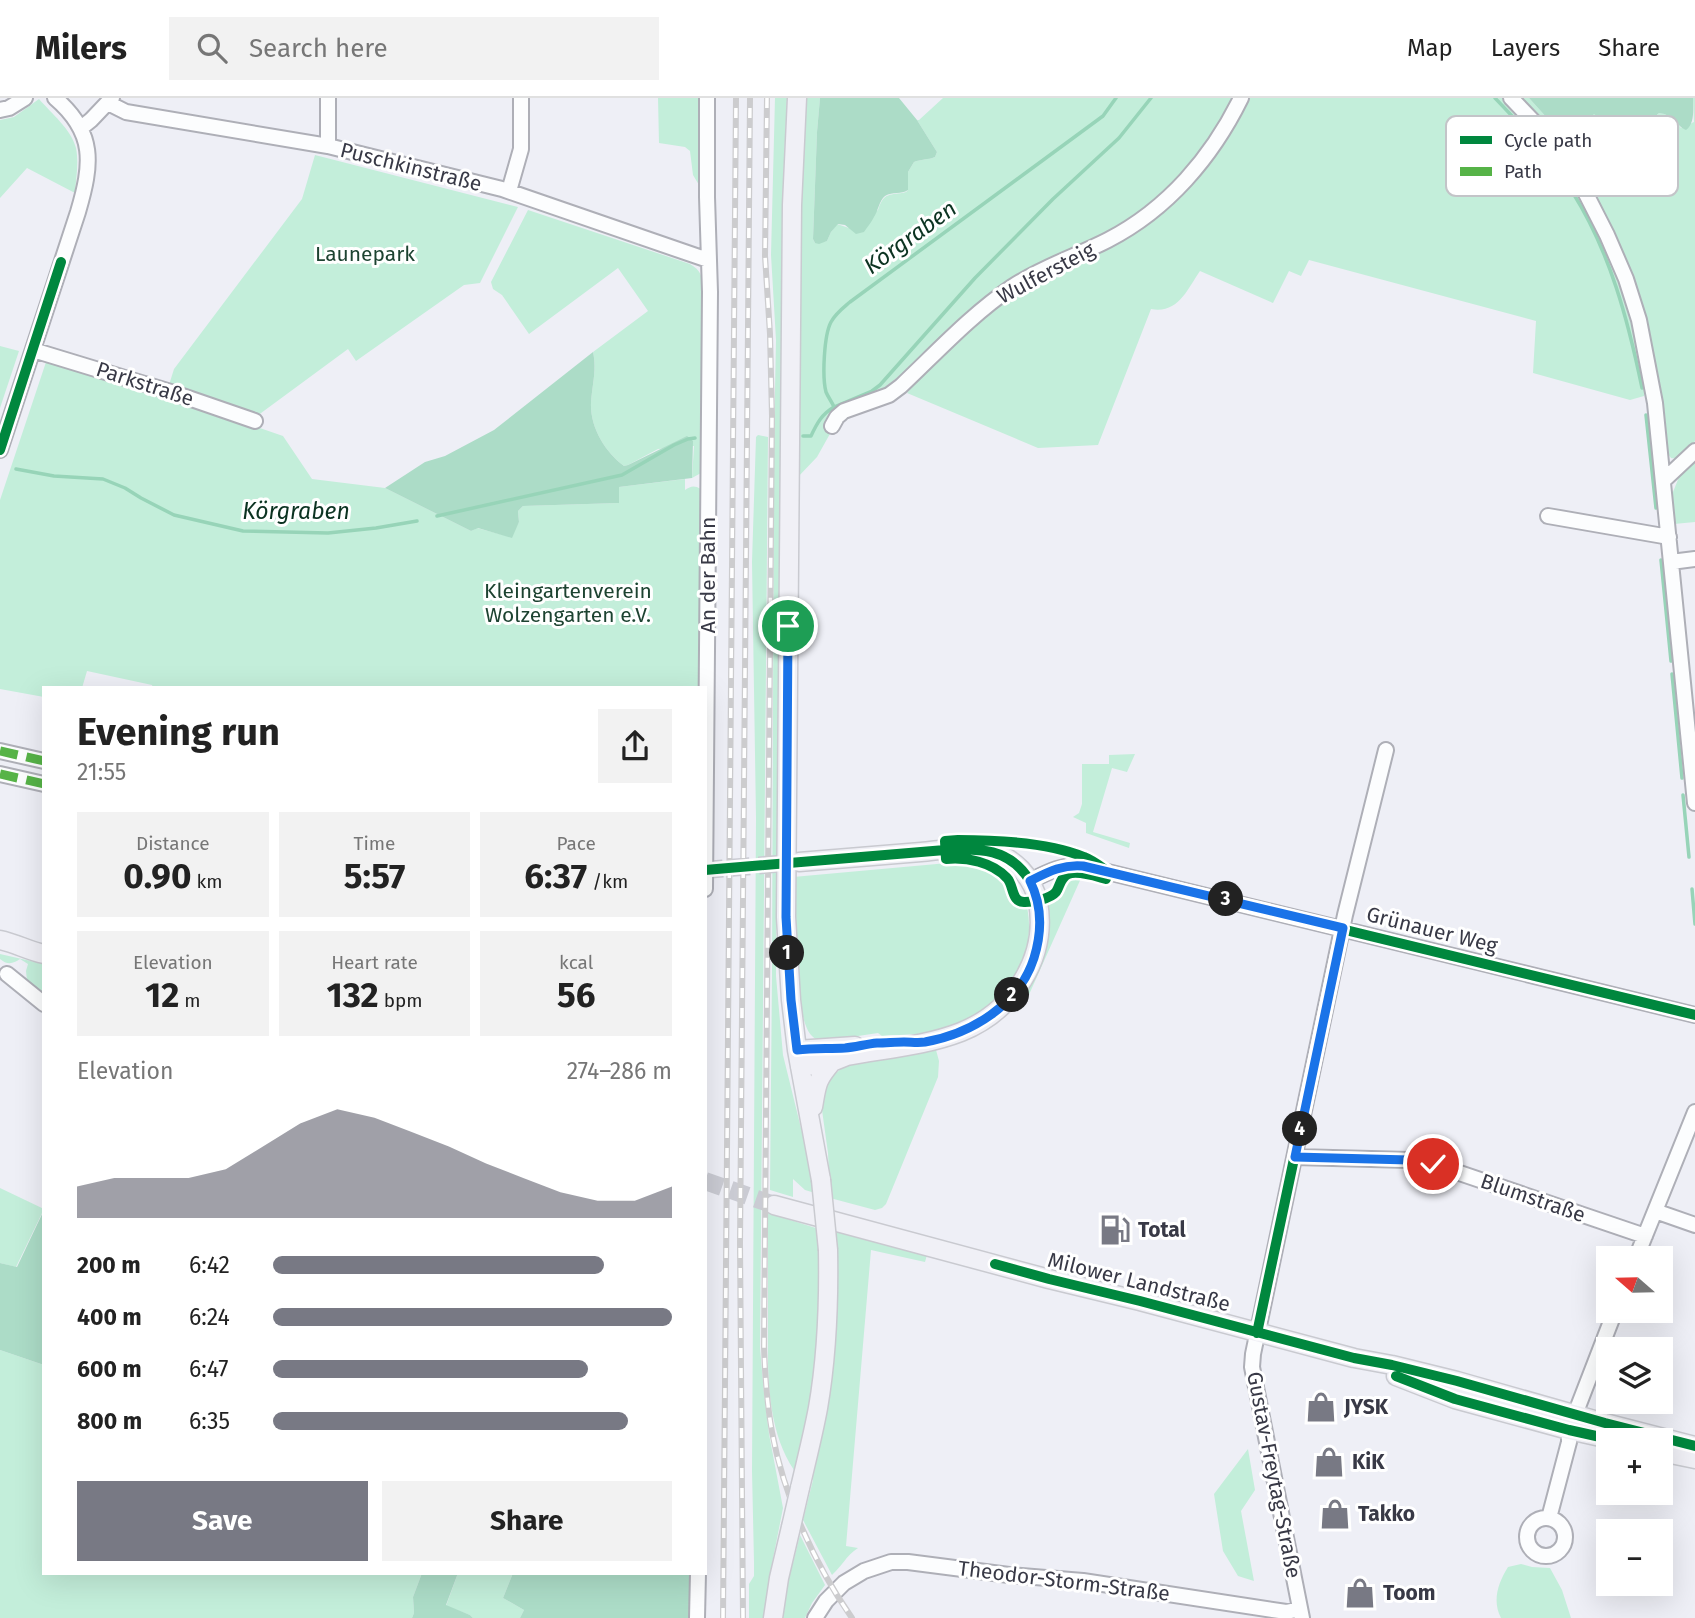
<!DOCTYPE html>
<html lang="en">
<head>
<meta charset="utf-8">
<style>
  :root { --surface:#fff; --page:#f2f2f2; --text:#222; --muted:#767676; --line:#e0e0e0; --accent:#787984 }
  body { margin:0; font-family:"Fira Sans",sans-serif; background:var(--page); color:var(--text); height:100vh; display:flex; flex-direction:column; font-size:26px; white-space:nowrap }
  * { box-sizing:border-box; margin:0 }
  p { font-size:23px; color:var(--muted) }
  .icon { flex:none; width:38px; height:38px; fill:none; stroke:currentColor; stroke-width:2; stroke-linecap:round; stroke-linejoin:round }
  .map { position:relative; flex:1; overflow:hidden }
  .side { position:absolute; left:42px; top:588px; width:665px; height:889px; display:flex; flex-direction:column; background:var(--surface); border-radius:0px; box-shadow:0 7px 28px #0002 }
  .side>* { flex:none }
  .needle { width:46px; rotate:290deg }
  .buttons { position:absolute; left:1596px; top:1148px; display:grid; gap:14px }
  .buttons a { display:grid; place-items:center; width:77px; height:77px; border-radius:0px; background:var(--surface); box-shadow:0 7px 28px #0002; font-size:35px }
  .pin { position:absolute; display:grid; place-items:center; width:60px; height:60px; color:#fff; margin:-30px; border:4px solid #fff; border-radius:50%; box-shadow:0 2px 7px #0007 }
  .km { position:absolute; width:35px; height:35px; margin:-18px; border-radius:50%; background:#222; color:#fff; font-size:19px; line-height:35px; text-align:center }
  .round { display:grid; place-items:center; flex:none; width:74px; height:74px; border-radius:0px; background:var(--page) }
  .summary { display:flex; align-items:center; justify-content:space-between; height:119px; padding:0 35px }
  h1 { font-size:38px; font-weight:700; line-height:52px }
  .stats { display:grid; grid-template-columns:repeat(3,1fr); gap:10px; height:119px; padding:7px 35px }
  .stats div { display:grid; align-content:center; border-radius:0px; background:var(--page); text-align:center }
  .stats b { font-size:35px; font-weight:700 }
  .stats small { font-size:19px; font-weight:400 }
  .stats p { font-size:19px }
  .chart { height:196px; padding:14px 35px }
  .chart p { display:flex; justify-content:space-between }
  .chart svg { width:100%; height:126px; margin-top:7px; fill:var(--accent); opacity:.7 }
  .primary-button { display:flex; gap:14px; margin-top:auto; padding:14px 35px }
  .primary-button a { flex:1; height:80px; border-radius:0px; background:var(--accent); color:#fff; font-size:28px; font-weight:700; line-height:80px; text-align:center }
  .primary-button a+a { background:var(--page); color:var(--text) }
  ul { padding:0 35px; list-style:none; font-size:23px }
  li { display:grid; grid-template-columns:112px 84px 1fr; align-items:center; height:52px }
  li i { height:18px; border-radius:9px; background:var(--accent) }
  header { display:flex; align-items:center; gap:42px; box-sizing:border-box; height:98px; padding:0 35px; background:var(--surface); border-bottom:2px solid var(--line) }
  header strong { font-size:33px }
  nav { display:flex; gap:38px; margin-inline-start:auto; font-size:24px }
  .search { width:490px; height:63px; background:var(--page); display:flex; align-items:center; gap:18px; box-sizing:border-box; padding:0 24px; border-radius:0px; color:var(--muted); font-size:26px }
  .map>svg:first-child { display:block }
</style>
</head>
<body>
<header>
<strong>Milers</strong>
<div class="search"><svg class="icon" aria-label="search" viewBox="0 0 24 24"><circle cx="10" cy="10" r="6"/><path d="M15 15l6 6"/></svg>Search here</div>
<nav><a>Map</a><a>Layers</a><a>Share</a></nav>
</header>
<div class="map">
<svg width="1695" height="1520" viewBox="0 0 1695 1520">
  <rect width="100%" height="100%" fill="#eeeff6"/>
  <path fill="#c3eeda" d="M658,0h41v87l-6,-10 -3,-24 -5,-4 -26,-4z
    M775,0h12l-3,63 -3,200 -5,615 7,79 30,122 2,16 -10,-3 -12,-11v18l-23,-7 2,-215 2,-535 2,-100 -5,-85z
    M804,0h16l-3,34 -4,107 2,4 12,-2 4,-9 6,-8 12,4 29,-18c6,-19 12,-14 28,-18l2,-2v-18l6,-10c7,-3 14,-2 21,-5l2,-5 -20,-32h2l24,-22h291l-21,41 -31,39 -58,49 -96,47 -144,114 -45,19 -14,13 1,6 5,6 -14,25 -20,21 1,-193z
    M1246,0h258c61,62 108,141 129,226 5,21 9,42 13,63l-2,9 -14,4 -97,-27 3,-52 -227,-61 -8,16 -12,-5 -16,32 -73,-32c-13,19 -22,43 -49,38l-53,136 -60,3 -131,-55 11,-15 87,-81 159,-87z
    M1518,0h11l37,41 28,-26 5,3 4,6 37,8 19,-17c11,1 16,7 22,15l13,-6 -1,-24h2v343c-7,9 -12,19 -24,17l-3,-4 -8,-60 -15,-73 -57,-136 -27,-40z
    M39,1c12,14 32,30 37,49 3,15 0,30 -1,45l-48,-25 -27,30v-78l14,-3z
    M315,57l203,52 -38,76 -16,2 -108,76 -8,-12 -91,67 -88,-31 5,-16 128,-170z
    M528,112l162,54c15,9 11,15 12,31v174l-1,4 -9,5 2,-32 -36,3 -30,16 -4,1c-19,-14 -34,-39 -33,-63 1,-18 6,-33 2,-51l55,-41 -30,-43 -89,66 -27,-39 -9,-6 -2,-7z
    M0,248l19,5 -19,57z
    M46,264l116,32 121,42 29,43 73,9 86,43 6,-3 34,9 8,-15 -1,-11 5,-5 96,-3v-16l66,-8v11c6,-4 9,-5 16,-1l-2,199h-546l-1,-3 -65,-14 -5,17h-38v9l-44,-8v-189z
    M758,337l10,2 -8,911 4,45 5,41 14,74 -13,66 -6,44h-15v-34l5,-8v-14l-2,-91 4,-653 -4,-256 4,-125z
    M1695,360v64l-21,2 -3,-27 8,-20z
    M1135,656l-8,18 -15,-4 -19,64 37,11 -1,5 -43,-15v-10l-13,-6 6,-4 3,-9v-40h27v-9z
    M959,764c16,1 38,6 47,20 8,12 3,21 21,25 11,54 -23,104 -75,121 -23,7 -46,6 -70,8l-4,-3 -20,3 -5,6c-13,0 -31,4 -41,-6 -19,-17 -18,-130 -19,-159z
    M1070,777l12,1 -59,132 -8,-6 29,-56 5,-18 -1,-28c12,-6 12,-18 22,-25z
    M0,856l44,10v30l-17,-14 -1,-9 2,-7 -8,-5c-7,5 -13,6 -20,0z
    M932,950l4,2 3,11 -1,16 -52,127 -4,4 -7,2 -45,-12 -2,-45 -7,-50 2,-11 8,-15 15,-12z
    M0,1090l44,21 -28,58 -16,-4z
    M768,1115l51,16c2,45 2,90 -3,135 -3,36 -13,72 -22,106 -30,-45 -26,-107 -26,-159 0,-33 0,-65 0,-98z
    M833,1131l94,26 -2,7 -54,-12 -25,296 12,2c-13,9 -15,17 -26,27l-29,-55 10,-40 -2,-2z
    M0,1252l44,15v208h378l-9,24 1,16 -2,5h-412z
    M1248,1351l7,41 -14,21 13,70 -16,-5 -15,-25 -9,-57z
    M800,1437l25,50 -13,18 -7,15h-22l8,-55h2z
    M1521,1466l11,3 18,1 12,22 9,28h-70c-9,-17 -3,-35 7,-51z
    M458,1475h55l-10,25 21,12 -4,8h-47l-3,-3 -24,-9z"/>
  <path fill="#acdcc7" d="M820,0h79l18,22 20,32 -2,5c-7,3 -14,2 -21,5l-6,10v18c-7,5 -15,1 -23,6 -6,5 -7,15 -11,21 -3,6 -7,10 -10,15l-8,2 -11,-9 -7,-1 -7,8 -4,9 -8,3 -4,-1 -2,-4 4,-107z
    M1529,0h164c0,12 2,25 -7,32 -11,-5 -11,-15 -27,-17 -16,14 -18,22 -40,15 -5,-1 -12,-3 -16,-7 -3,-2 -5,-5 -9,-7l-28,25z
    M593,254c4,18 -1,33 -2,51 -1,24 14,49 33,63l4,-1 59,-29 6,5 -1,37 -73,9v16l-96,3 -5,5 1,11 -7,16 -34,-10 -7,3 -86,-43 40,-26 20,-6 49,-26z
    M44,1112v155l-44,-15v-87l17,4z
    M422,1475h36l-12,32 24,10 3,3h-61l2,-5 -1,-16z
    M513,1475c9,0 18,3 28,0h149l-1,45h-169l4,-8 -21,-12z"/>
  <g fill="none" stroke-linecap="round" stroke-linejoin="round">
    <path stroke="#97d4b8" stroke-width="3.5" d="M1495,0c29,30 56,60 78,95 37,59 55,127 69,195
      M834,309l38,-16 8,-6 95,-107 78,-79 66,-61 32,-40
      M1646,317l10,93
      M803,338h8c6,-13 11,-22 23,-29 -2,-5 -6,-10 -8,-15 -4,-15 -2,-57 5,-70 5,-9 12,-14 19,-20l253,-186 13,-18
      M16,371l38,7 49,3 22,9 16,10 33,17 69,16 85,2 48,-5 41,-7
      M437,418l185,-41 52,-30 14,-6 7,-1
      M1661,462l10,101
      M1672,576l10,104
      M1683,697l6,62
      M1692,791l3,35"/>
    <path stroke="#cacbd3" stroke-width="18" stroke-dasharray="18 9" stroke-linecap="butt" d="M705,772l94,-8
      M705,1083l69,24"/>
    <g stroke="#aeafb7" stroke-width="18">
      <path id="minor" d="M328,0v48
        M1511,0l24,25 46,61 26,51 19,44 13,41 16,83 40,400
        M108,5l18,9 202,34 174,43 206,71
        M0,12l9,-2 16,-10
        M81,30l10,-8 21,-22
        M509,93l12,-42v-51
        M33,252l138,42 84,29
        M832,328l5,-9 7,-6 45,-16 12,-9c36,-34 70,-71 111,-99 30,-20 65,-31 96,-47 60,-31 104,-83 133,-142
        M0,352l78,-238c14,-48 18,-79 -23,-114
        M1663,383l32,-30
        M1548,418l121,21
        M1671,464l24,-3
        M0,653l44,10
        M0,676l44,10
        M1030,783c18,-9 33,-17 53,-15l612,149
        M705,791l5,-597 -3,-95v-99
        M7,876l37,30
        M1295,1059l114,3 24,4 212,72
        M1655,1113l40,14
        M1636,1160l59,-146
        M1527 1439a19 19 0 1 1 38 0a19 19 0 1 1-38 0Z
        M1549,1420l20,-76v-12l46,-119
        M697,1520l1,-45
        M815,1520l11,-17 18,-18 20,-12 27,-9h17l101,13 74,6 203,31 14,-3
        M1302,1520l-50,-251 1,-13 92,-439 41,-165"/>
    </g>
    <g stroke="#c9cad0" stroke-width="21">
      <path id="major" d="M797,0l-5,107 -6,712 5,83 6,50 24,130
        M799,764c41,-3 81,-7 122,-10 22,-2 47,-7 68,-1 25,6 44,26 49,51 10,56 -25,109 -77,130 -36,14 -77,17 -114,24l-15,6 -32,5
        M0,842c15,3 29,11 44,14
        M797,952l58,-4
        M813,1009c4,-23 3,-26 19,-45
        M774,1107l275,74 91,22 214,57 38,7 65,16 148,42 90,23
        M1396,1278l59,23 114,31 45,10
        M1661,1354l34,7
        M800,1390c6,-26 13,-53 18,-80 9,-52 11,-105 10,-158
        M773,1520l6,-40 12,-51"/>
    </g>
    <use href="#minor" stroke="#fcfdfe" stroke-width="14"/>
    <use href="#major" stroke="#f0f0f6" stroke-width="18"/>
    <g stroke="#ccccce" stroke-width="6">
      <path id="rail" d="M767,0l-2,158 5,78 2,82 -8,931c1,29 3,57 8,85 12,65 43,133 80,186
        M723,1520l13,-1520
        M743,1520l-3,-375 10,-1145"/>
    </g>
    <use href="#rail" stroke="#fff" stroke-width="3.5" stroke-dasharray="10" stroke-linecap="butt"/>
    <g stroke="#c9cad0" stroke-width="21" stroke-linecap="butt">
      <path id="major-bridge" d="M821,1082l7,70
        M791,1429l9,-39"/>
    </g>
    <use href="#major-bridge" stroke="#f0f0f6" stroke-width="18"/>
    <path stroke="#56b347" stroke-width="9" stroke-dasharray="18 9" stroke-linecap="butt" d="M0,653l44,10
      M0,676l44,10"/>
    <g stroke="#fff" stroke-width="15">
      <path id="cycleway" d="M0,352l61,-188
        M958,742c39,0 90,2 126,17 8,3 16,9 23,14l-1,8c-11,-3 -28,-9 -38,-5 -8,4 -8,12 -12,18 -6,7 -23,10 -31,10 -14,1 -11,-17 -18,-24 -15,-16 -40,-21 -61,-19l-1,-18z
        M705,772l240,-20c34,-2 65,-2 85,31 18,-9 33,-17 53,-15l612,149
        M995,1166l54,15 91,22 214,57 38,7 65,16 148,42 90,23
        M1257,1235l86,-405
        M1396,1278l59,23 114,31 45,10"/>
    </g>
    <use href="#cycleway" stroke="#00873e" stroke-width="10"/>
  </g>
  <g fill="none" stroke-linecap="round" stroke-linejoin="round">
    <g stroke="#fff" stroke-width="14">
      <path id="route" d="M788,528l-2,291 5,83 6,50c16,-2 32,-1 48,-2 11,-1 21,-4 32,-5 9,0 18,-1 27,-1 7,0 14,1 21,0 46,-8 94,-37 109,-84 8,-26 8,-53 -4,-77 18,-9 33,-17 53,-15l260,62 -48,229 114,3 24,4"/>
    </g>
    <use href="#route" stroke="#1a73e8" stroke-width="9"/>
  </g>
  <defs>
    <g id="fuel-bare" transform="scale(2.415)"><path d="M-5.5-6h7V0h2V4h1.3V-2.5L3-4.5l.8-.8L6-3V5H2.5V1h-1V6h-7ZM-4.2-4.7v3.2H.2V-4.7Z" fill="#787984" stroke="#fff" stroke-width="2.5" paint-order="stroke"/></g>
    <g id="shop-bare" transform="scale(2.415)"><path d="M-5-2.5h2.3a2.7 3.5 0 0 1 5.4 0H5L5.5 6h-11ZM-1.5-2.5h3a1.5 2.3 0 0 0-3 0Z" fill="#787984" stroke="#fff" stroke-width="2.5" paint-order="stroke"/></g>
  </defs>
  <g fill-rule="evenodd">
    <use href="#fuel-bare" x="1115" y="1132"/>
    <use href="#shop-bare" x="1321" y="1309"/>
    <use href="#shop-bare" x="1329" y="1364"/>
    <use href="#shop-bare" x="1335" y="1416"/>
    <use href="#shop-bare" x="1360" y="1495"/>
  </g>
  <g text-anchor="middle" stroke-width="6" stroke-linejoin="round" paint-order="stroke">
    <g font-size="21" fill="#383946" stroke="#fff">
      <text transform="translate(411 69) rotate(14)" y="7">Puschkinstraße</text>
      <text transform="translate(1046 175) rotate(-28)" y="7">Wulfersteig</text>
      <text transform="translate(145 286) rotate(18)" y="7">Parkstraße</text>
      <text transform="translate(708 477) rotate(-90)" y="7">An der Bahn</text>
      <text transform="translate(1432 832) rotate(14)" y="7">Grünauer Weg</text>
      <text transform="translate(1533 1100) rotate(19)" y="7">Blumstraße</text>
      <text transform="translate(1139 1184) rotate(14)" y="7">Milower Landstraße</text>
      <text transform="translate(1274 1377) rotate(79)" y="7">Gustav-Freytag-Straße</text>
      <text transform="translate(1064 1483) rotate(7)" y="7">Theodor-Storm-Straße</text>
    </g>
    <g font-size="21" fill="#1d4331" stroke="#fff">
      <text x="365" y="163">Launepark</text>
      <text x="568" y="500">Kleingartenverein<tspan x="568" dy="24">Wolzengarten e.V.</tspan></text>
    </g>
    <g font-size="21" font-weight="bold" fill="#383946" stroke="#fff" text-anchor="start">
      <text x="1138" y="1139">Total</text>
      <text x="1344" y="1316">JYSK</text>
      <text x="1352" y="1371">KiK</text>
      <text x="1358" y="1423">Takko</text>
      <text x="1383" y="1502">Toom</text>
    </g>
    <g font-size="23" font-style="italic" fill="#0b3321" stroke="#fff">
      <text transform="translate(910 139) rotate(-36)" y="8">Körgraben</text>
      <text x="296" y="421">Körgraben</text>
    </g>
  </g>
  <rect x="1446" y="18" width="232" height="80" rx="10" fill="#fff" stroke="#c3c4c8" stroke-width="2"/>
  <rect x="1460" y="38" width="32" height="8" fill="#00873e"/>
  <rect x="1460" y="69" width="32" height="9" fill="#56b347"/>
  <g font-size="19" fill="#383946">
    <text x="1504" y="49">Cycle path</text>
    <text x="1504" y="80">Path</text>
  </g>
</svg>
<div class="buttons">
<a><svg class="needle" viewBox="-14 -14 28 28"><path d="M0-13l5 13h-10z" fill="#e53935"/><path d="M0 13l5-13h-10z" fill="#767676"/></svg></a>
<a><svg class="icon" aria-label="layers" viewBox="0 0 24 24"><path d="M12 4l9 5-9 5-9-5zM3 14l9 5 9-5"/></svg></a>
<a>+</a>
<a>−</a>
</div>
<div class="pin" style="left:788px;top:528px;background:#1e9e55"><svg class="icon" aria-label="arrive" viewBox="0 0 24 24"><path d="M6 21V4h12l-3 4 3 4H6"/></svg></div>
<div class="pin" style="left:1433px;top:1066px;background:#d93025"><svg class="icon" aria-label="check" viewBox="0 0 24 24"><path d="M5 12l5 5 9-10"/></svg></div>
<b class="km" style="left:787px;top:855px">1</b>
<b class="km" style="left:1012px;top:897px">2</b>
<b class="km" style="left:1226px;top:801px">3</b>
<b class="km" style="left:1300px;top:1031px">4</b>
<section class="side">
<div class="summary"><div><h1>Evening run</h1><p>21:55</p></div><a class="round"><svg class="icon" aria-label="share" viewBox="0 0 24 24"><path d="M12 15V3M7 8l5-5 5 5M5 13v7h14v-7"/></svg></a></div>
<div class="stats">
<div><p>Distance</p><b>0.90<small> km</small></b></div>
<div><p>Time</p><b>5:57</b></div>
<div><p>Pace</p><b>6:37<small> /km</small></b></div>
</div>
<div class="stats">
<div><p>Elevation</p><b>12<small> m</small></b></div>
<div><p>Heart rate</p><b>132<small> bpm</small></b></div>
<div><p>kcal</p><b>56</b></div>
</div>
<div class="chart"><p><span>Elevation</span>274–286 m</p>
<svg viewBox="0 0 160 44" preserveAspectRatio="none"><path d="M0 44V33L10 30L20 30L30 30L40 27L50 19L60 11L70 6L80 9L90 14L100 19L110 25L120 30L130 35L140 38L150 38L160 33V44z"/></svg>
</div>
<ul>
<li><b>200 m</b>6:42<i style="width:83%"></i></li>
<li><b>400 m</b>6:24<i style="width:100%"></i></li>
<li><b>600 m</b>6:47<i style="width:79%"></i></li>
<li><b>800 m</b>6:35<i style="width:89%"></i></li>
</ul>
<div class="primary-button"><a>Save</a><a>Share</a></div>
</section>
</div>
</body>
</html>
